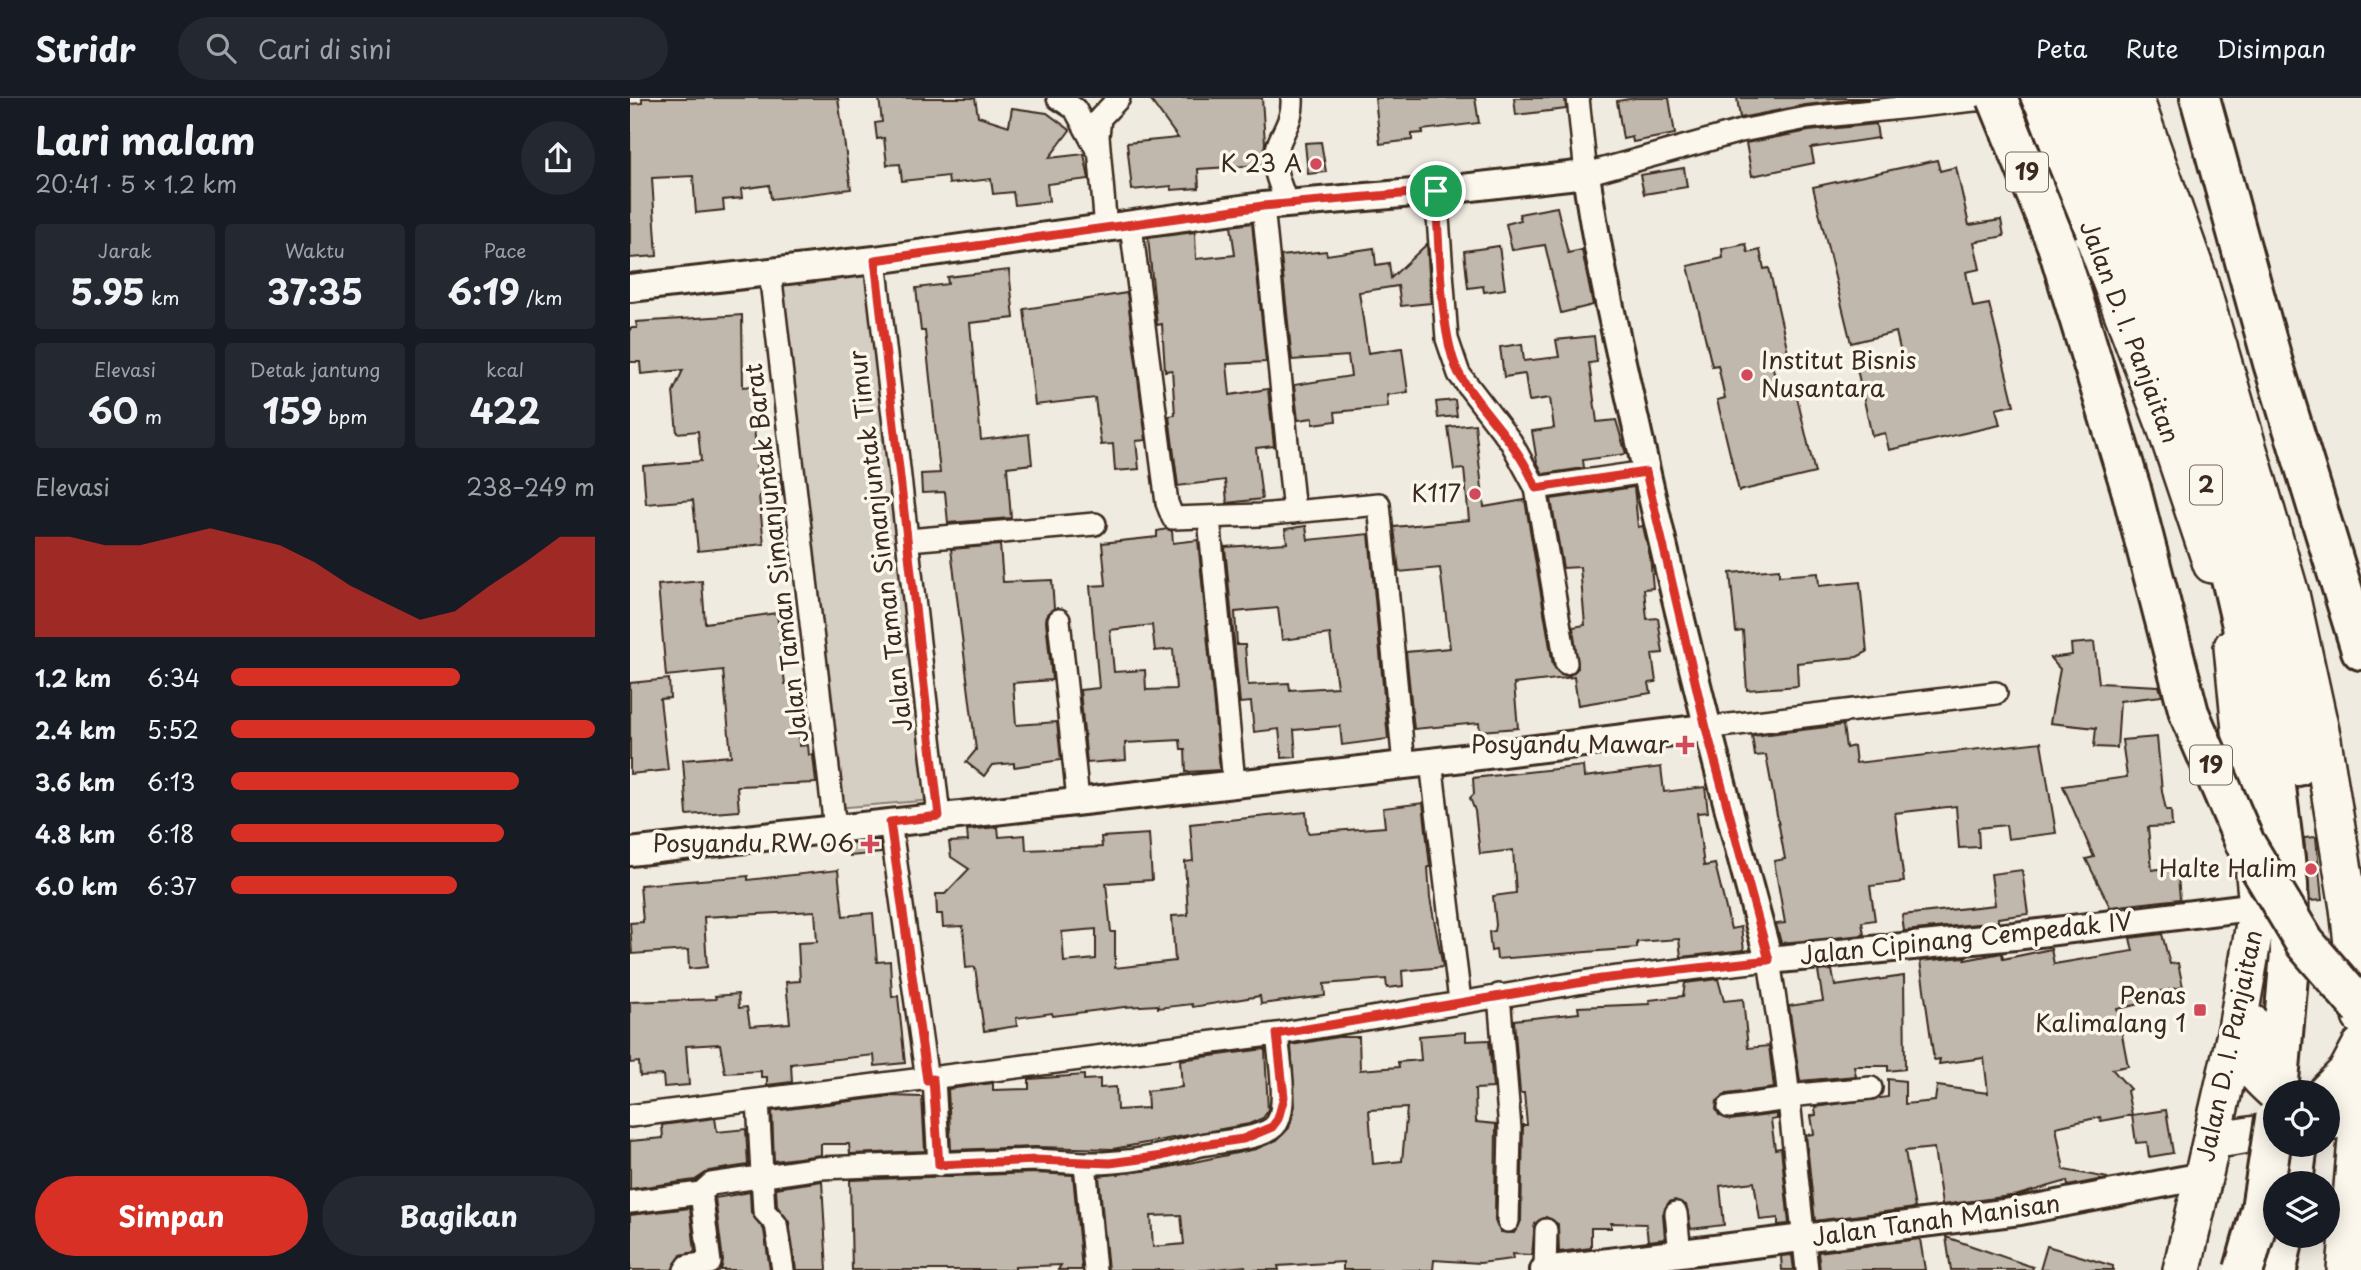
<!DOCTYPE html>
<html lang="id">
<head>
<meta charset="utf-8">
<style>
  :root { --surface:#171b24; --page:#242831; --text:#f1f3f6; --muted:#9ea1a6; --line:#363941; --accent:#d93025 }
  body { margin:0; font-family:"Playpen Sans",sans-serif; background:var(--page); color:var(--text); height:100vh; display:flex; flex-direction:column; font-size:26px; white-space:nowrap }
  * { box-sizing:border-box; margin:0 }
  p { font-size:23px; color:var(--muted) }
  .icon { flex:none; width:38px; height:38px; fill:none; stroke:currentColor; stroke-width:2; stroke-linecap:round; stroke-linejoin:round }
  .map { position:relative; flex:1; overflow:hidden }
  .drawer { display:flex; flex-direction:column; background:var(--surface); width:630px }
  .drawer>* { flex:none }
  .fabs { position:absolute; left:1633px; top:982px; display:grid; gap:14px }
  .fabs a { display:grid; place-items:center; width:77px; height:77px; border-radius:50%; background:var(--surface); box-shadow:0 4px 18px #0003; font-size:35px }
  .pin { position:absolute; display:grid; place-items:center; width:60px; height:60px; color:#fff; margin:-30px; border:4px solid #fff; border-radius:50%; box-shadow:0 2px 7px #0007 }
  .round { display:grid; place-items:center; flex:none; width:74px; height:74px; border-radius:37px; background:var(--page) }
  .overview { display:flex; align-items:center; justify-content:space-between; height:119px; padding:0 35px }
  h1 { font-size:38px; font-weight:700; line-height:52px }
  .metrics { display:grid; grid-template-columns:repeat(3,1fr); gap:10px; height:119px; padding:7px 35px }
  .metrics div { display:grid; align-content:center; border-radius:7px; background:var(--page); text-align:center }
  .metrics b { font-size:35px; font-weight:700 }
  .metrics small { font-size:19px; font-weight:400 }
  .metrics p { font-size:19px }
  .chart { height:196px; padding:14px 35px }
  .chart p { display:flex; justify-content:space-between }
  .chart svg { width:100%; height:126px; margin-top:7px; fill:var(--accent); opacity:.7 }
  .button { display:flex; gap:14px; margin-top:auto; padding:14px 35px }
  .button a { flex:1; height:80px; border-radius:42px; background:var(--accent); color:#fff; font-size:28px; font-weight:700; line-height:80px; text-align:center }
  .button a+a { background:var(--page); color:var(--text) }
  ul { padding:0 35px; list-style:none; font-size:23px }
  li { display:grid; grid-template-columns:112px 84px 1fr; align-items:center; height:52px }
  li i { height:18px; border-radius:9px; background:var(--accent) }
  header { display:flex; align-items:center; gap:42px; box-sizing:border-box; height:98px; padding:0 35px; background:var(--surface); border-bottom:2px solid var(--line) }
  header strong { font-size:33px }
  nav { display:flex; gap:38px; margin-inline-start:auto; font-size:24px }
  .search { width:490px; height:63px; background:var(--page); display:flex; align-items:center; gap:18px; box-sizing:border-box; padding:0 24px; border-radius:38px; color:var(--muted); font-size:26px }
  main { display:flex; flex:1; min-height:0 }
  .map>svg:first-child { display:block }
</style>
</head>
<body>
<header>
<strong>Stridr</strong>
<div class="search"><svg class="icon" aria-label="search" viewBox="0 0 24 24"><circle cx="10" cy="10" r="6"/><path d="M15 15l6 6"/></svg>Cari di sini</div>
<nav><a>Peta</a><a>Rute</a><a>Disimpan</a></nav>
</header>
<main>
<section class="drawer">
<div class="overview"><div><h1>Lari malam</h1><p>20:41 · 5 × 1.2 km</p></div><a class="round"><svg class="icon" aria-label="share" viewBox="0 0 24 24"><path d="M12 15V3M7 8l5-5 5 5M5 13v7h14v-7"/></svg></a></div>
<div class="metrics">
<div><p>Jarak</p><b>5.95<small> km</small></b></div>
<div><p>Waktu</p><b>37:35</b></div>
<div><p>Pace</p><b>6:19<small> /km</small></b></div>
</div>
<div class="metrics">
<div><p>Elevasi</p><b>60<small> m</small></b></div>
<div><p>Detak jantung</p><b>159<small> bpm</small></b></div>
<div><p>kcal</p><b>422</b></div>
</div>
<div class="chart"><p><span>Elevasi</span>238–249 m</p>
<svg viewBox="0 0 160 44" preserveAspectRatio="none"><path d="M0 44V9L10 9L20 12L30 12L40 9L50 6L60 9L70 12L80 18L90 26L100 32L110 38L120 35L130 26L140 18L150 9L160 9V44z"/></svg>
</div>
<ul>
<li><b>1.2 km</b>6:34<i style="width:63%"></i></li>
<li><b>2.4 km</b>5:52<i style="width:100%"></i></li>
<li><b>3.6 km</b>6:13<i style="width:79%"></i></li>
<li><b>4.8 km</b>6:18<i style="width:75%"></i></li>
<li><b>6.0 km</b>6:37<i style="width:62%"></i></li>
</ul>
<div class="button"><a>Simpan</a><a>Bagikan</a></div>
</section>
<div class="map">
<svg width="1731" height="1172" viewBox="0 0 1731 1172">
  <rect width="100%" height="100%" fill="#f0ebe0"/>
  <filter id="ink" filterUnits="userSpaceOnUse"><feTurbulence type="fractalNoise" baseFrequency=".0143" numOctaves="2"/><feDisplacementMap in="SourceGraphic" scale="14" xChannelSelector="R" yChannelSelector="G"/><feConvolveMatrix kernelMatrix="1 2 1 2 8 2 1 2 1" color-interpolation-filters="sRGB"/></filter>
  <g filter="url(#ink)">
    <path fill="#d5cec3" stroke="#887c70" stroke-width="2" d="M242,166l61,536 -97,8 -61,-533z"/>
    <path fill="#c0b8ad" stroke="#3b2a1e" stroke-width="2" fill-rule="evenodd" d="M12,0h196l13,91 -80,10 -2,-14 -28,4 1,9 -19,2 1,10 -28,3 -3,-37 -41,2 5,78 -27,2v-154l12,-1z
      M249,0h96l3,18 31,10 3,-18 35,5 23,17 -21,28 35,-4 5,25 -42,5 2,17 -34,4 -2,-13 -20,2 -2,-15 -42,5 -1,-8 -46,5 -2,-17 -13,1 -3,-27 -7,1 -2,-16 7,-1z
      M519,0h113l3,45 -3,22 -64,4 1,19 -28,2v-4l-39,4 -5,-47 51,-5z
      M745,0h100l4,25 -57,7 1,3 -11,1v6l-32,4z
      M884,0h51l1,11 -50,6z
      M1005,0h34l6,36 -42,8 -1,-5 -9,2 -6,-38z
      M1107,0h133l-65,7 -65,13z
      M1246,26l2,14 -67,10 3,15 -62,13 -6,-33 63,-12z
      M691,44l5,30 -18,2 -3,-31z
      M1307,62l3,11 16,-4 13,58 32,-5 3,16 -30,6 6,27 -14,3 7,35 16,-3 25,101 -18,4 4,16 -111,25 -4,-17 -13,3 -15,-67 45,-11 -6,-26 -45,11 -38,-156z
      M1054,70l3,19 -43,7 -4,-19z
      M927,109l11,46 14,-3 11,55 -32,8 -16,-68 -33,5 -6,-26 15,-4 -2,-6z
      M622,125l14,139 -39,2 3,31 38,-6 6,57 -18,2 6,51 -35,4 -2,-23 -47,6 -9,-70 6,-1 -3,-45 -7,1 -3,-47 -5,1 -9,-87 47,-6 1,27 39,-4 -4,-29z
      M797,146l4,59 -30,3 -3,-20 -39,6 9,61 34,-5 6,44 -21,3 1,12 -53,5 1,9 -23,3v-6l-15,2 -4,-35 57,-9 -3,-20 -56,4 -11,-104 45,-5 1,4 47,-7 2,17 13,-2 2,15z
      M1116,146l2,9 12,-3 4,19 5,-1 20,88 -18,4 7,29 16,-4 21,88 -76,18 -22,-91 8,-2 -7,-33 -6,1 -24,-100 35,-8 -1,-9z
      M869,148l6,43 -21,3 -1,-6 -15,2 -4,-37z
      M379,172l5,48 -44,5 11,117 48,-6 3,30 -25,3 4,51 -63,5 -3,-31 -23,1 -1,-19 19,-1 -15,-142h-4l-5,-43 32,-4 -1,-7z
      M497,195l19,147 -10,1 3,28 -24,2 -2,-27 -12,1 -6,-47 -60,7 -11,-96z
      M112,217l1,72 9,-1 5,88 23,-1 3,22 -24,1 5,48 -66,7 -5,-51 -47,4 -3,-38 58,-5 -3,-30 -21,2 -4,-41 10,-22 -42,4 -1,-12h-10v-34h7l-1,-6z
      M964,238l3,26 -8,1 8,59 19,-2 10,34 -43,6 1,8 -41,6 -6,-12 -5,-31 22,-3 -4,-30 -21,3 -4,-27 -21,3 -4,-30 22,-3 2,17 35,-4 -3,-17z
      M825,302l2,16 -19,2 -2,-16z
      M845,326l9,83 41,-7 28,165 8,10 8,1 9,-8 -5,-41 12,-2 -5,-58 -17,1 -12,-69 83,-12 4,40 5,-1 7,30 3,32 -9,1 3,30 11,-1 5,35 -11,1 4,28 -7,1 2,10 -73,12 -4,-28 -60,7 4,44 -38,3 -1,-8 -65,6 -8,-77 44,-4 -10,-80 -41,4 -5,-45 75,-7 -5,-51 -10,1 -6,-43z
      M676,428l2,14 61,-6 19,205 -46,6 -2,-19 -46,4 2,27 -14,1 -3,-29 -25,3 -3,-30 -11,1 -15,-156 62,-4 -2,-14zM648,510l4,32 48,-6 7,53 -47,3 -1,-7 -41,2 -3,-40h-8l-2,-33z
      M537,431l5,2 1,12 25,-3 22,230 -34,2 -1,-23h-4l-1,-9 -55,3 1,17 -39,3 -7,-73 19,-2 -9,-102 16,-1 -4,-42 55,-6v-6zM522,527l3,26 18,-2 3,40 -30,1 -1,-20 -31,2 -4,-42z
      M370,447l3,37 49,-2 2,28 -7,6 -1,7 6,59 -39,3 3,42 41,-3 4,38 -47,7v-4l-22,2 -8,11 -18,-14 10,-12 -25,-201z
      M1149,471v7l39,-3 1,13 41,-4 7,70 -10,5 -60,6 1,23 -51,4 -4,-59 -7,1 -6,-59z
      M72,483l3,42 72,-10 8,71 9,-1 6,63 8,-1 1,10h4l3,28 -79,3 2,25 -52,4 -4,-55 48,-4 -8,-86 -57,6 -8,-91z
      M1464,544l5,41 60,3 3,10 -42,5 -3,47 -23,-1 2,-19 -46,-5 10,-54 -10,-11 22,-3 -1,-11z
      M39,581l1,19 -10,1 8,71 -38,4v-91z
      M1213,627l3,23 8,-2 2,17 185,-21 15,91 -48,6 -2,-14 -28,3 1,19 -20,1 -3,-42 -61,7 9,69 -34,4 5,34 -13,2 2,13 -83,8 -5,-19 9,-1 -11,-62 11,-2 -19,-104 -11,1 -3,-20z
      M1527,639l5,54 4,19h5l1,16 -24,1 4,43 25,-4 3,33 -70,8 -24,-48 8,-2 -31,-71 64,-9 -5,-37z
      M953,668l1,11 77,-10 3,25 41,-5 3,25 -11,1 7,53 11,-2 16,65 10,-2 3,23 -63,7 -2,-18 -42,3v6l-140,11 -1,-9 -5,1 -2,-19 6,-1 1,-6 -3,-29 23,-3 -3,-43 -33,4 -5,-43 -5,-13 4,-4 -1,-16z
      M793,705l7,64h-2l2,31 13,69 -41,4 1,15 -16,2 -1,-9 -62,5 1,12 -64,8 -1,-8 -67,11 -1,-3 -34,4v-3l-34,2 -71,9 -1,-3 -36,5 1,8 -33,5 -9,-64 -9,1 -3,-42 -20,1 -1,-13h-5l-1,-20h9l24,-25 -18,-12 -2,-15 19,-1 -1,-11 31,-3 1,10 26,-2 1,15 76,-3 -1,-10 48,-3 3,46 -46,3 5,49h4v36l60,-7 -3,-45 16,-1 -3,-53 8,-1 -3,-37 116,-12 2,21 77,-6 -2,-19zM466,831v30l-32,3 -2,-30z
      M1686,739l6,63 -12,1 -6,-63z
      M249,742l2,13 -31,3 -1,-13z
      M208,772l5,46 30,-3 4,49 13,-1 2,36 6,-1 7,67 -30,3 -1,-11 -83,9 1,18 -25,3v-8h-6v-6l-36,2 -5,-29 -34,2 3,39 -25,2 -1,-12 -23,1 -1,-14 -9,1v-61l86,-3 -1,-3 23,-2 1,14 8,-1 3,19 40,-3 -4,-41 14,-1 -2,-38 19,-1 -2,-31 -111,6 3,50 -18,2 -1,-19 -56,4 -2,-31 13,-1 -3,-37 108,-9v4z
      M1392,772l6,44 -30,4v4l-94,9 -2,-16 93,-10 -4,-31z
      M1532,836l8,30 8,-1 5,24 -22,4 2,8 -46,10 11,57 -16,3 18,20 -3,2 5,24 -31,6 -1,-4 -44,10 8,43 44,8 -40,8 -1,-5 -49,14 -76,10 -8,-57 -29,3 10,57 -100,13 -9,-86 8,-1 -3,-18 5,-1 -1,-8 73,-10v-18l17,2v23l30,-3 2,-15 51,7 -4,-35 -45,6 1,-5 -6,1 -14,-99 45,-4v3l37,-7 1,6 48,-10 3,15 79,-13 -3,-13z
      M1202,872l3,16 69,-10 1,93 -17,2v-5h-34l2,10 -56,5 -11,-75 34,-5 -5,-30z
      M1088,881l6,22 19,-2 5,49 21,-2 5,42 -47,6 -10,7 -1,8 3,6 11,5 47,-6v5l-6,1 4,29 6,-1 8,76 -11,1v-7l-18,2 -6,-38 -34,4 4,39 -33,4 -5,-24 -11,-5 -6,2 -6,12 2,25 -17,2 -2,-17 -35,-1v5h-20v20l-32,4 -1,-28 -12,-7 -11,7 -3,31 -20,-1 1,5 -33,4 -46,-3 -1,10h-90v-8l-65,4 1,4h-33l-1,-4 -39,4h-98l-9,-94 61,-7 96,-20 21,-9 12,-12 6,-22 -4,-61 47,-8h21l1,33 39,-3 -1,-5 23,-2 -2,-24 47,-4v9l23,-1 4,48 -18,1 1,33 20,2 -1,97 6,11 13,1 7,-12 2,-96h4l-3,-32h-4l-6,-73 65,-7 -1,-6 72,-3 -1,-4 34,-4 2,-13zM777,1010l-5,53 -29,3 -4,-54zM551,1117l3,29 -31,3 -2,-31z
      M635,951l3,62 -5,7 -14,6 -136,25 -78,-2 -84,3 -3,-61 45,-6v7l36,-1v-10l55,-4v5l16,-1v9l16,-1 1,23 31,-2 -1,-17 35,-4 -2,-27z
      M261,998l31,1 3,54 -75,3 -1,-10h-28v11l-47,6 -2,-50z
      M1536,1012l7,43 -24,4 -2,-15 -11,1 -4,-28z
      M85,1020l2,14 29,-3 2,36 -39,6 -14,9 -65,9v-48l33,-3 -1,-13z
      M405,1075l38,2 9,95h-24l3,-5 -46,2v3h-163l-2,-90z
      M192,1083l5,89h-31l-7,-48 -12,-16 -1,-18z
      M120,1094l1,21 13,17 6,40h-49l2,-9 -8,-63z
      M60,1110l5,44 -14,3 -9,15h-42v-55z
      M1316,1139l87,30 -1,3h-81z
      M1290,1141l5,31h-105l-2,-18z
      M1417,1148l66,20v4h-73z
      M1162,1157l2,15h-12l-1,-14z"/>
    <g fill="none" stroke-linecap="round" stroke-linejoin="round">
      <g stroke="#3b2a1e" stroke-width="26">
        <path id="minor" d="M428,0l17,11 21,39
          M948,0l8,76 155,-43 66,-13 167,-18 68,-1
          M806,93l11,148 12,35 52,68 25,46 30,175
          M656,105c-3,-13 -12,-29 -11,-42 1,-25 19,-36 17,-63
          M633,108l31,306
          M501,128l36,277 6,15 87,-3 119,-11 25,261
          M476,131l-8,-93 2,-18 19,-20
          M245,162l64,556
          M140,174l65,556
          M906,390l110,-16
          M579,420l25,265
          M278,442l187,-16
          M429,522l19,180
          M1075,630l291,-35
          M801,664l29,239
          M260,724l37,258
          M869,897l11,134 -2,92
          M304,981l5,86
          M1158,998l83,-8
          M128,1002l6,111 12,13 7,46
          M1099,1009l60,-8
          M0,1018l647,-82 324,-55 168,-19 17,112 21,198
          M455,1065c40,1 77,-7 116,-18 18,-4 65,-5 76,-22 11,-19 2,-66 0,-89
          M0,1104l71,-9 10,-9 109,-16 215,-8 50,3 10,107
          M1046,1115l4,41
          M55,1172l3,-4 22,-3 -9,-70
          M915,1172l1,-40"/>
      </g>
      <g stroke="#3b2a1e" stroke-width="32">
        <path id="tertiary" d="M0,190l245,-28 388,-54 173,-15 150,-17c12,86 32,170 51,255 39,179 84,355 132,531l246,-24 243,-30
          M0,754l801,-90 274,-34
          M914,1172l476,-59 183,-35"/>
      </g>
      <g stroke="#3b2a1e" stroke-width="40">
        <path id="primary" d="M1698,1024l33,-6
          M1581,1043l64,-10"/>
      </g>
      <g stroke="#3b2a1e" stroke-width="42">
        <path id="trunk" d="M1412,0l123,326 47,140
          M1504,0l64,180 92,316 32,146 27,168 12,108
          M1622,926c-6,38 -6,42 23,68
          M1697,994l20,-20 14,-26
          M1552,1172l55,-241 21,-123 -25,-259
          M1716,1172l15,-178"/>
      </g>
      <g stroke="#3b2a1e" stroke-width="44">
        <path id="motorway" d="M1449,0l139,424 54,233 16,129 2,69 -12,139
          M1482,0c71,219 153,440 186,668
          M1570,0l73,265 88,287
          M1427,147l74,244
          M1663,1085l5,-39
          M1647,1172l7,-34"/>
      </g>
      <use href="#minor" stroke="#fbf7ec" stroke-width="21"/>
      <use href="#tertiary" stroke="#fbf7ec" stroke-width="26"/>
      <use href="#primary" stroke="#fbf7ec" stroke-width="35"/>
      <use href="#trunk" stroke="#fbf7ec" stroke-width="37"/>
      <use href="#motorway" stroke="#fbf7ec" stroke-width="38"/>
      <g stroke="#3b2a1e" stroke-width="44" stroke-linecap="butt">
        <path id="motorway-bridge" d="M1367,0l60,147
          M1501,391l58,224 56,130 60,100 56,65
          M1614,1172l17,-61 14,-90"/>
      </g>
      <use href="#motorway-bridge" stroke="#fbf7ec" stroke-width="38"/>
    </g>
  </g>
  <g fill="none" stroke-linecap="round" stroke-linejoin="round" filter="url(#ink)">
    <g stroke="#fff" stroke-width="14">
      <path id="route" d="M806,93c3,45 3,152 25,186 23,38 59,68 75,111l110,-16 60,256 63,232 -168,19 -324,55 7,63 -6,22 -6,8 -29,12 -41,6 -40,11 -52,7 -75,-3 -96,5 -6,-86 -6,1 -37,-258 49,-6 -64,-556 388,-54z"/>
    </g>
    <use href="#route" stroke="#d93025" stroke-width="9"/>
  </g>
  <g fill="#d1495b" stroke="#fbf7ec" stroke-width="2.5">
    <circle cx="686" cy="66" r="7"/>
    <circle cx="1117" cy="277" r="7"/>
    <circle cx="845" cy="396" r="7"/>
    <path d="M1051.5 636.5h7v7h7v7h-7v7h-7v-7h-7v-7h7z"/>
    <path d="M236.5 735.5h7v7h7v7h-7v7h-7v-7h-7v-7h7z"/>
    <circle cx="1681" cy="771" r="7"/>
    <rect x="1563" y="905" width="14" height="14" rx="3.5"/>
  </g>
  <g text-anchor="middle" stroke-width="7" stroke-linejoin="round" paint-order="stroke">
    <g fill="#fbf7ec" stroke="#75685c" stroke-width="2">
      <rect x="1376" y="54.5" width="42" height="39" rx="5"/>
      <rect x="1560" y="367.5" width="32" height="39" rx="5"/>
      <rect x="1560" y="647.5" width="42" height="39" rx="5"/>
    </g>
    <g font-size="23" font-weight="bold" fill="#3b2a1e">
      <text x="1397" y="82">19</text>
      <text x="1576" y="395">2</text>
      <text x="1581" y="675">19</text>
    </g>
    <g font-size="24" fill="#3b2a1e" stroke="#fbf7ec" text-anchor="end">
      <text x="672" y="74">K 23 A</text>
      <text x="1131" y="271" text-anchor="start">Institut Bisnis<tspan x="1131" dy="28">Nusantara</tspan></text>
      <text x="831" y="404">K117</text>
      <text x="1039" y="655">Posyandu Mawar</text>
      <text x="224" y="754">Posyandu RW 06</text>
      <text x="1667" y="779">Halte Halim</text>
      <text x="1556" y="906">Penas<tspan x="1556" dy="28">Kalimalang 1</tspan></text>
    </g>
    <g font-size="24" fill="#3b2a1e" stroke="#fbf7ec">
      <text transform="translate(1499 234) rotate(69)" y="8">Jalan D. I. Panjaitan</text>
      <text transform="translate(251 443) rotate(-97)" y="8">Jalan Taman Simanjuntak Timur</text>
      <text transform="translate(147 455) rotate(-97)" y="8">Jalan Taman Simanjuntak Barat</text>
      <text transform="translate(1336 841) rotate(-6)" y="8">Jalan Cipinang Cempedak IV</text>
      <text transform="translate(1600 948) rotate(-78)" y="8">Jalan D. I. Panjaitan</text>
      <text transform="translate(1306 1123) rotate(-8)" y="8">Jalan Tanah Manisan</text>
    </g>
  </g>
</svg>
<div class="fabs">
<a><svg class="icon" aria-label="locate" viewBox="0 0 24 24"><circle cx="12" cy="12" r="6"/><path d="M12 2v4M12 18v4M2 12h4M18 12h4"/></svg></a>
<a><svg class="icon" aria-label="layers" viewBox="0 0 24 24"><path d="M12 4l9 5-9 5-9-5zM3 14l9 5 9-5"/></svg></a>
</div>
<div class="pin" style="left:806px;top:93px;background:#1e9e55"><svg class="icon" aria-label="arrive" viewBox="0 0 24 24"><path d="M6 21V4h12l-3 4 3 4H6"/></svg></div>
</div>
</main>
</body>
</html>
